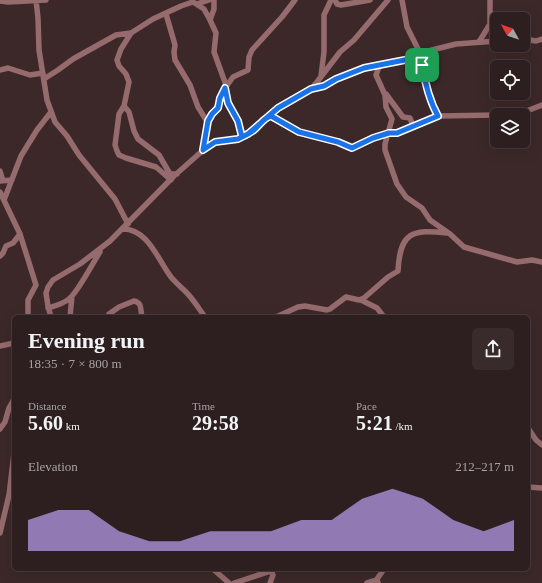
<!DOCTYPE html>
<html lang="en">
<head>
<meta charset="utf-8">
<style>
  :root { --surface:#2d1e1f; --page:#392b2c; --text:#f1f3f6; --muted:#a7a2a4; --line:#483c3d; --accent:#bca0f2 }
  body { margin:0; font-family:"Times New Roman",serif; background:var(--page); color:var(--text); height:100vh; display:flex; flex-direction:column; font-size:15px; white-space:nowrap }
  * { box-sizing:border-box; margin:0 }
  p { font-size:13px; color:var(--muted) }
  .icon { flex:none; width:22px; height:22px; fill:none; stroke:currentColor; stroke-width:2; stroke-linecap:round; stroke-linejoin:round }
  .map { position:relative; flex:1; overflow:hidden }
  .drawer { position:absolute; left:12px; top:315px; width:518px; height:256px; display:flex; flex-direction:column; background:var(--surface); border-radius:6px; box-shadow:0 4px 16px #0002,0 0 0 1px var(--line) }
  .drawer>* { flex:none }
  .needle { width:26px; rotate:310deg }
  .fabs { position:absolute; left:490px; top:12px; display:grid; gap:8px }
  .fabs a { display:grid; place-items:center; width:40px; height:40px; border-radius:6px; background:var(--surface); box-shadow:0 4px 16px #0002,0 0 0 1px var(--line); font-size:20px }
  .pin { position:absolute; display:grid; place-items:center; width:34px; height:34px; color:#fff; margin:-17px; border-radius:8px; box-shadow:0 2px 6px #0006 }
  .round { display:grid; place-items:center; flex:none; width:42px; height:42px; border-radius:6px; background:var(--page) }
  .headline { display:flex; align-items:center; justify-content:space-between; height:68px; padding:0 16px }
  h1 { font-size:22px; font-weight:700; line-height:30px }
  .metrics { display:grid; grid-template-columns:repeat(3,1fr); gap:6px; height:68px; padding:4px 16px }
  .metrics div { display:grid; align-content:center }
  .metrics b { font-size:20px; font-weight:700 }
  .metrics small { font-size:11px; font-weight:400 }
  .metrics p { font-size:11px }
  .chart { height:112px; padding:8px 16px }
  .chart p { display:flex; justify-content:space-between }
  .chart svg { width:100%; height:72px; margin-top:4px; fill:var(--accent); opacity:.7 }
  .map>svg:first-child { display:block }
</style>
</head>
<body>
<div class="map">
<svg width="542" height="583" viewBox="0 0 542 583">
  <rect width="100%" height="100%" fill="#3c2829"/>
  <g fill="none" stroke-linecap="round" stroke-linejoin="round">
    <path stroke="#966b6d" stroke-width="5.5" d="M36,0l2,18 1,32 8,50 8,22 12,14 12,19 36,44 13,25
      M335,0l2,4 4,1 29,-5
      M402,0l5,27 13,26 1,12 8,31 2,8 7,12
      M0,1l8,1 38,-2
      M197,4l12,-4
      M166,14l9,31 -1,7 1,8 15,25 8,22 10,16
      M210,20l4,-11v-9
      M131,33l-10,16 -4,11 2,6 7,8 3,8 -5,24 -5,8 -4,31 2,6 2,4 7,3 30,9 15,13
      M523,39l13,2 6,-2
      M479,42l11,-18v-24
      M420,53l36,-9 41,-3
      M380,64l-4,11 9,20 1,12 6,12 -7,25v6l12,34 9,13 16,11 8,12 20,14 14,13 53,15 15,-2 10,2
      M0,70l8,-2 22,7 13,-2
      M321,76l3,-24v-37l7,-15
      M44,79l14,-9 15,-11 43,-24 15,-2 22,-14 28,-13 12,-4 11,7 6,11 6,13 -2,19 12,33
      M225,88l3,15 10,18 4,16
      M311,89l13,-3 12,-7 28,-11 51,-10 6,-3
      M386,94l17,23 7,1 3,8
      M124,106l5,6 5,19 4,8 21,16 11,19h7
      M502,115l22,-3 18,-7
      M267,117h6l26,15 39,10 14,6 21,-10 16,-5 10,-1 39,-16 59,-1
      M203,150l5,-29 4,-7 6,-6 2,-10 3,-7 10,-14 15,-7 1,-13 3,-7 30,-33 13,-17
      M0,171l3,10
      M0,181l12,-1
      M0,192l20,42 16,51 -8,15v17
      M4,200l17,-44 16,-26 14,-18
      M123,229c25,0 35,31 48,48 5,6 10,10 15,15 8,8 13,17 19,25
      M0,256l3,-3 3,-7 7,-3 7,-9
      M361,300l16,8 7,9
      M48,308c7,-2 15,-4 21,-9 9,-7 23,-35 31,-47
      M109,314l10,-7 15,-6c9,2 6,9 8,16
      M51,317l-3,-11 -2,-13 2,-6 5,-7 27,-16 30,-23 64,-65 35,-31 6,-3 23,-3 9,-5 8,-5 23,-21 33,-19 6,-7 23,-30 14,-12 34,-40
      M70,317l2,-21
      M276,317l22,-10 7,-1 22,4 3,-1 16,-12 13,3 5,-2 24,-21 10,-6c2,-39 14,-42 49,-38
      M0,346l14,-3
      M528,428l8,12 6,5
      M0,429l5,-7 4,-14 5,-9
      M528,487l14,1
      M0,533l9,-38 5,-42
      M213,569l16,14
      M234,583l37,-12 2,4 -3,8
      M367,583l10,-3
      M378,583l-1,-4 7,-10"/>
  </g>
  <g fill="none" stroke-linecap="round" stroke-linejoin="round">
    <g stroke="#fff" stroke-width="8">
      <path id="route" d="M422,65l-1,-10 -6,3 -51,10 -28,11 -12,7 -13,3 -33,19 -30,26 -10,5 -23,3 -12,8 5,-29 4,-7 6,-6 2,-10 5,-10 3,15 10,18 4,16c4,-2 8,-4 12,-7 6,-5 9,-12 17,-14l28,16 39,10 14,6 21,-10 16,-5h8l41,-17c-9,-16 -13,-33 -16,-51"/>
    </g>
    <use href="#route" stroke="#1a73e8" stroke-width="5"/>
  </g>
</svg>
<div class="fabs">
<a><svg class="needle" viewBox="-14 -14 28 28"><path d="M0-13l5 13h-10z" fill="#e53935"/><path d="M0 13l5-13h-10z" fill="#a7a2a4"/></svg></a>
<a><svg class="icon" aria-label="locate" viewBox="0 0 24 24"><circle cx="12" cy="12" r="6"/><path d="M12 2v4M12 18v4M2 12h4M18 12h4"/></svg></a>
<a><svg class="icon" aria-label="layers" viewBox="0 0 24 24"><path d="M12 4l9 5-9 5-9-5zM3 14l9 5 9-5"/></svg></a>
</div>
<div class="pin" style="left:422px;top:65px;background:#1e9e55"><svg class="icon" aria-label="arrive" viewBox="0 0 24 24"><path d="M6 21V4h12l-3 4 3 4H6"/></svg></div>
<section class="drawer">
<div class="headline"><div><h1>Evening run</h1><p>18:35 · 7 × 800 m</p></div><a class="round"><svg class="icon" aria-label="share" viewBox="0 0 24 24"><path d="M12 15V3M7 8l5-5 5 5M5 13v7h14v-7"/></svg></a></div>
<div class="metrics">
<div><p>Distance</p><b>5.60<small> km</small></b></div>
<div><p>Time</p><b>29:58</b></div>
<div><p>Pace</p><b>5:21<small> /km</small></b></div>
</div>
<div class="chart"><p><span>Elevation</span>212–217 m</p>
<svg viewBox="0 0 160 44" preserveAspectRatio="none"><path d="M0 44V25L10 19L20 19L30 32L40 38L50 38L60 32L70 32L80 32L90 25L100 25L110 12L120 6L130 12L140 25L150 32L160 25V44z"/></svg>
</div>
</section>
</div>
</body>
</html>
